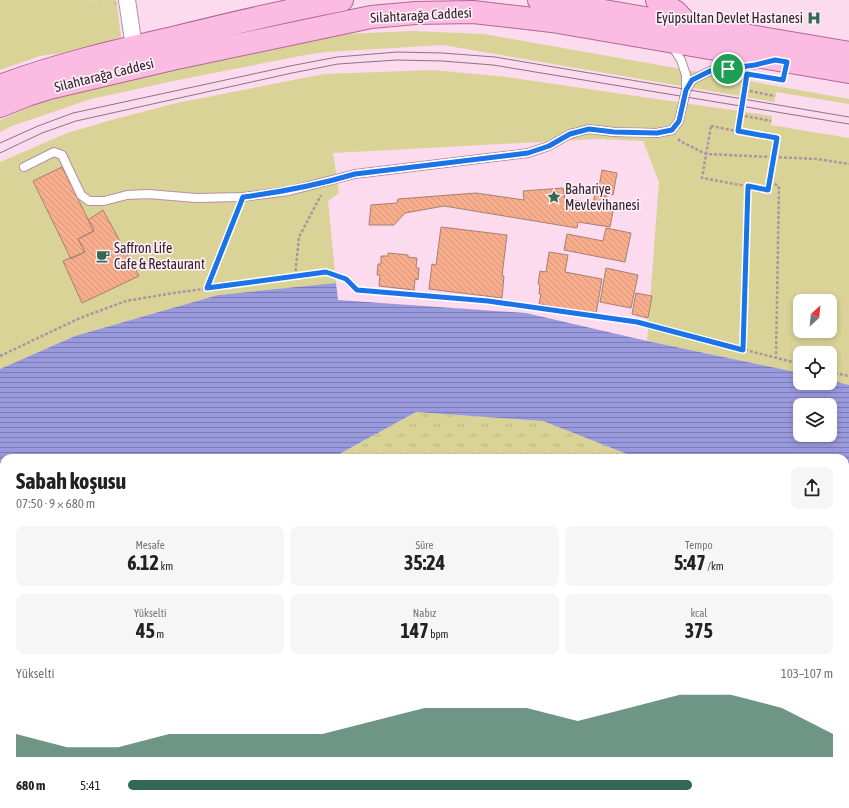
<!DOCTYPE html>
<html lang="tr">
<head>
<meta charset="utf-8">
<style>
  :root { --surface:#fff; --page:#f6f6f6; --text:#222; --muted:#767676; --accent:#316952 }
  body { margin:0; font-family:"Asap Condensed",sans-serif; background:var(--page); color:var(--text); height:100vh; display:flex; flex-direction:column; font-size:15px; white-space:nowrap }
  * { box-sizing:border-box; margin:0 }
  p { font-size:13px; color:var(--muted) }
  .icon { flex:none; width:22px; height:22px; fill:none; stroke:currentColor; stroke-width:2; stroke-linecap:round; stroke-linejoin:round }
  .map { position:relative; flex:1; overflow:hidden }
  .side { position:absolute; left:0px; top:454px; width:849px; height:354px; display:flex; flex-direction:column; background:var(--surface); border-radius:12px 12px 0 0; box-shadow:0 2px 6px #0003 }
  .side>* { flex:none }
  .needle { width:26px; rotate:27deg }
  .tools { position:absolute; left:793px; top:294px; display:grid; gap:8px }
  .tools a { display:grid; place-items:center; width:44px; height:44px; border-radius:8px; background:var(--surface); box-shadow:0 2px 6px #0003; font-size:20px }
  .pin { position:absolute; display:grid; place-items:center; width:34px; height:34px; color:#fff; margin:-17px; border:2px solid #fff; border-radius:50%; box-shadow:0 1px 4px #0007 }
  .round { display:grid; place-items:center; flex:none; width:42px; height:42px; border-radius:8px; background:var(--page) }
  .head { display:flex; align-items:center; justify-content:space-between; height:68px; padding:0 16px }
  h1 { font-size:22px; font-weight:700; line-height:30px }
  .metrics { display:grid; grid-template-columns:repeat(3,1fr); gap:6px; height:68px; padding:4px 16px }
  .metrics div { display:grid; align-content:center; border-radius:8px; background:var(--page); text-align:center }
  .metrics b { font-size:20px; font-weight:700 }
  .metrics small { font-size:11px; font-weight:400 }
  .metrics p { font-size:11px }
  .chart { height:112px; padding:8px 16px }
  .chart p { display:flex; justify-content:space-between }
  .chart svg { width:100%; height:72px; margin-top:4px; fill:var(--accent); opacity:.7 }
  ul { padding:0 16px; list-style:none; font-size:13px }
  li { display:grid; grid-template-columns:64px 48px 1fr; align-items:center; height:30px }
  li i { height:10px; border-radius:5px; background:var(--accent) }
  .map>svg:first-child { display:block }
</style>
</head>
<body>
<div class="map">
<svg width="849" height="808" viewBox="0 0 849 808">
  <defs>
    <pattern id="grass-tufts" width="24" height="20" patternUnits="userSpaceOnUse"><rect width="24" height="20" fill="#d9d397"/><path d="M3 7l-1-3M5 7V3M7 7l1-3M15 17l-1-3M17 17v-4M19 17l1-3" fill="none" stroke="#bbb582"/></pattern>
    <pattern id="cemetery-stones" width="16" height="16" patternUnits="userSpaceOnUse"><rect width="16" height="16" fill="#d9d397"/><path d="M2 7V4a2 2 0 0 1 4 0v3zM10 15v-3a2 2 0 0 1 4 0v3z" fill="#bbb582"/></pattern>
    <pattern id="water-rules" width="6" height="5" patternUnits="userSpaceOnUse"><rect width="6" height="5" fill="#99d"/><path d="M0 2.5h6" fill="none" stroke="#7d7cb3"/></pattern>
    <pattern id="building-back-hatch" width="6" height="6" patternUnits="userSpaceOnUse"><rect width="6" height="6" fill="#f8ad8d"/><path d="M-1 5l2 2M0 0l6 6M5-1l2 2" fill="none" stroke="#d5957a"/></pattern>
  </defs>
  <rect width="100%" height="100%" fill="#fbdbed"/>
  <path fill="url(#grass-tufts)" d="M416,412l127,9 84,33 4,4h-299z"/>
  <path fill="url(#cemetery-stones)" d="M79,0h37l1,5z"/>
  <path fill="#d9d397" fill-rule="evenodd" d="M0,0h79l38,5 4,32 -44,14 -37,5 -40,14z
    M412,31l72,3 365,65v5l-73,-12 -2,10 -331,-57 -117,7 -21,3 -127,25 -87,19 -79,27 -12,6v-12l45,-20 53,-16 225,-49z
    M433,70l74,7 265,39 -1,9 78,13v247l-19,-5v-27h-30v20l-153,-32 12,-159 -16,-41 -46,-2 -264,14 6,40 -11,8 8,82 -118,12 -143,41 -75,33v-207l67,-29 48,-14 62,-16 147,-29zM800,301h30v30h-30z"/>
  <path fill="url(#water-rules)" fill-rule="evenodd" d="M336,283l2,17 188,13 121,28 153,32v10h30v-3l19,5v423h-849v-439l75,-33 143,-41zM800,405h30v30h-30zM416,412l127,9 84,33 4,4h214v346h-841v-346h328z"/>
  <path fill="url(#building-back-hatch)" stroke="#a68070" d="M62,167l32,64 -16,8 7,13 -14,7 -38,-78z
    M602,170l15,3 -4,22 -15,-3z
    M563,188l2,11 28,4 2,-9 12,2 -3,13 9,2 -3,16 -32,-5 -1,6 -133,-22 -39,7 -11,12h-25l2,-20 26,-2 1,-4 78,-6 48,7 -1,-9z
    M103,210l36,66 -57,27 -19,-42 22,-9 -7,-13 16,-8 -6,-11z
    M441,227l66,8 -5,41h2l-2,22 -73,-9 3,-25 4,1z
    M606,228l25,5 -6,29 -61,-12 3,-16 36,7z
    M549,252l19,3 -3,17 37,7 -6,35 -57,-10 2,-10h-2l1,-9 -2,-1 2,-13 6,1z
    M388,253l20,2v2l9,1 -1,10h3l-1,12 -3,-1 -1,11 -35,-4 1,-11h-3l1,-11h3v-8h7z
    M606,268l32,7 -7,33 -31,-6z
    M636,293l16,3 -4,22 -16,-4z"/>
  <g fill="none" stroke-linecap="round" stroke-linejoin="round">
    <g stroke="#b590a5" stroke-width="10">
      <path id="lane" d="M687,89l5,-9 18,-9 49,-7
        M24,167l30,-15 8,3 19,40 8,6h15l23,-6 21,-1 48,4 47,-1 46,-6 66,-17 173,-21 21,-7 21,-12 19,-5 25,3 43,1 15,-3 7,-9 7,-31v-15l-5,-15 -10,-16"/>
    </g>
    <g stroke="#b590a5" stroke-width="18">
      <path id="street" d="M127,0l7,47"/>
    </g>
    <g stroke="#b26895" stroke-width="24">
      <path id="primary" d="M539,0l310,53
        M657,0l19,12 13,14
        M0,86c56,-21 115,-35 173,-48 56,-14 112,-27 169,-38
        M0,106l27,-11 22,-7 123,-29 199,-42 45,-4 57,-1 79,9 297,51"/>
    </g>
    <path stroke="#ad94a2" stroke-width="2.5" stroke-dasharray="3 2" stroke-linecap="butt" d="M745,90l30,6
      M740,115l31,6
      M711,126l66,13 -9,51 -66,-12z
      M738,131l9,-55
      M678,139l2,2 26,13 111,5 32,5
      M770,182l9,4 -3,172
      M295,276l4,-39 22,-42
      M207,287l31,-79
      M743,350l5,-164
      M0,356l80,-38 46,-17 41,-7 159,-22 20,7 11,11 131,11 149,21 163,42
      M830,372l19,4"/>
    <use href="#lane" stroke="#fff" stroke-width="8"/>
    <use href="#street" stroke="#fff" stroke-width="16"/>
    <use href="#primary" stroke="#fbbbe2" stroke-width="22"/>
    <path stroke="#8b7581" stroke-width="1" d="M0,143l38,-17 35,-13 217,-47 47,-9 60,-5 45,1 53,4 354,60
      M0,153l42,-20 34,-12 216,-48 46,-9 59,-4 45,1 51,4 356,59"/>
  </g>
  <g fill="none" stroke-linecap="round" stroke-linejoin="round">
    <g stroke="#fff" stroke-width="8">
      <path id="route" d="M775,60l12,2 -4,18 -36,-6 -9,57 39,7 -9,52 -20,-4 -5,164 -106,-28 -149,-21 -131,-11 -11,-11 -20,-7 -119,16 36,-91c38,-5 75,-12 112,-23l173,-21 21,-7 21,-12 19,-5 25,3 43,1 15,-3 7,-9 7,-31 6,-10 18,-9 45,-6z"/>
    </g>
    <use href="#route" stroke="#1a73e8" stroke-width="5"/>
  </g>
  <defs>
    <g id="hospital-bare" transform="scale(1.08)"><path d="M-5-5h3v3.5h4V-5h3V5h-3V1.5h-4V5h-3Z" fill="#316952" stroke="#feeef6" stroke-width="2.5" paint-order="stroke"/></g>
    <g id="sight-bare" transform="scale(1.08)"><path d="M0-6L1.8-2.2L6-1.7L2.9 1.2L3.7 5.4L0 3.3L-3.7 5.4L-2.9 1.2L-6-1.7L-1.8-2.2Z" fill="#316952" stroke="#feeef6" stroke-width="2.5" paint-order="stroke"/></g>
    <g id="cafe-bare" transform="scale(1.08)"><path d="M-5.5-4.5H6V0H3Q3 3.5 0 3.5H-2.5Q-5.5 3.5-5.5 0ZM3-3.2v2h1.7v-2ZM-6 4.5H4V6H-6Z" fill="#316952" stroke="#feeef6" stroke-width="2.5" paint-order="stroke"/></g>
  </defs>
  <g fill-rule="evenodd">
    <use href="#hospital-bare" x="814" y="18"/>
    <use href="#sight-bare" x="554" y="197"/>
    <use href="#cafe-bare" x="103" y="256"/>
  </g>
  <g text-anchor="middle" stroke-width="3.5" stroke-linejoin="round" paint-order="stroke">
    <g font-size="14" fill="#30222a" stroke="#feeef6">
      <text transform="translate(421 15) rotate(-3)" y="5">Silahtarağa Caddesi</text>
      <text transform="translate(104 75) rotate(-14)" y="5">Silahtarağa Caddesi</text>
    </g>
    <g font-size="14" fill="#30222a" stroke="#feeef6" text-anchor="start">
      <text x="803" y="23" text-anchor="end">Eyüpsultan Devlet Hastanesi</text>
      <text x="565" y="194">Bahariye<tspan x="565" dy="16">Mevlevihanesi</tspan></text>
      <text x="114" y="253">Saffron Life<tspan x="114" dy="16">Cafe &amp; Restaurant</tspan></text>
    </g>
  </g>
</svg>
<div class="tools">
<a><svg class="needle" viewBox="-14 -14 28 28"><path d="M0-13l5 13h-10z" fill="#e53935"/><path d="M0 13l5-13h-10z" fill="#767676"/></svg></a>
<a><svg class="icon" aria-label="locate" viewBox="0 0 24 24"><circle cx="12" cy="12" r="6"/><path d="M12 2v4M12 18v4M2 12h4M18 12h4"/></svg></a>
<a><svg class="icon" aria-label="layers" viewBox="0 0 24 24"><path d="M12 4l9 5-9 5-9-5zM3 14l9 5 9-5"/></svg></a>
</div>
<div class="pin" style="left:728px;top:69px;background:#1e9e55"><svg class="icon" aria-label="arrive" viewBox="0 0 24 24"><path d="M6 21V4h12l-3 4 3 4H6"/></svg></div>
<section class="side">
<div class="head"><div><h1>Sabah koşusu</h1><p>07:50 · 9 × 680 m</p></div><a class="round"><svg class="icon" aria-label="share" viewBox="0 0 24 24"><path d="M12 15V3M7 8l5-5 5 5M5 13v7h14v-7"/></svg></a></div>
<div class="metrics">
<div><p>Mesafe</p><b>6.12<small> km</small></b></div>
<div><p>Süre</p><b>35:24</b></div>
<div><p>Tempo</p><b>5:47<small> /km</small></b></div>
</div>
<div class="metrics">
<div><p>Yükselti</p><b>45<small> m</small></b></div>
<div><p>Nabız</p><b>147<small> bpm</small></b></div>
<div><p>kcal</p><b>375</b></div>
</div>
<div class="chart"><p><span>Yükselti</span>103–107 m</p>
<svg viewBox="0 0 160 44" preserveAspectRatio="none"><path d="M0 44V30L10 38L20 38L30 30L40 30L50 30L60 30L70 22L80 14L90 14L100 14L110 22L120 14L130 6L140 6L150 14L160 30V44z"/></svg>
</div>
<ul>
<li><b>680 m</b>5:41<i style="width:80%"></i></li>
</ul>
</section>
</div>
</body>
</html>
